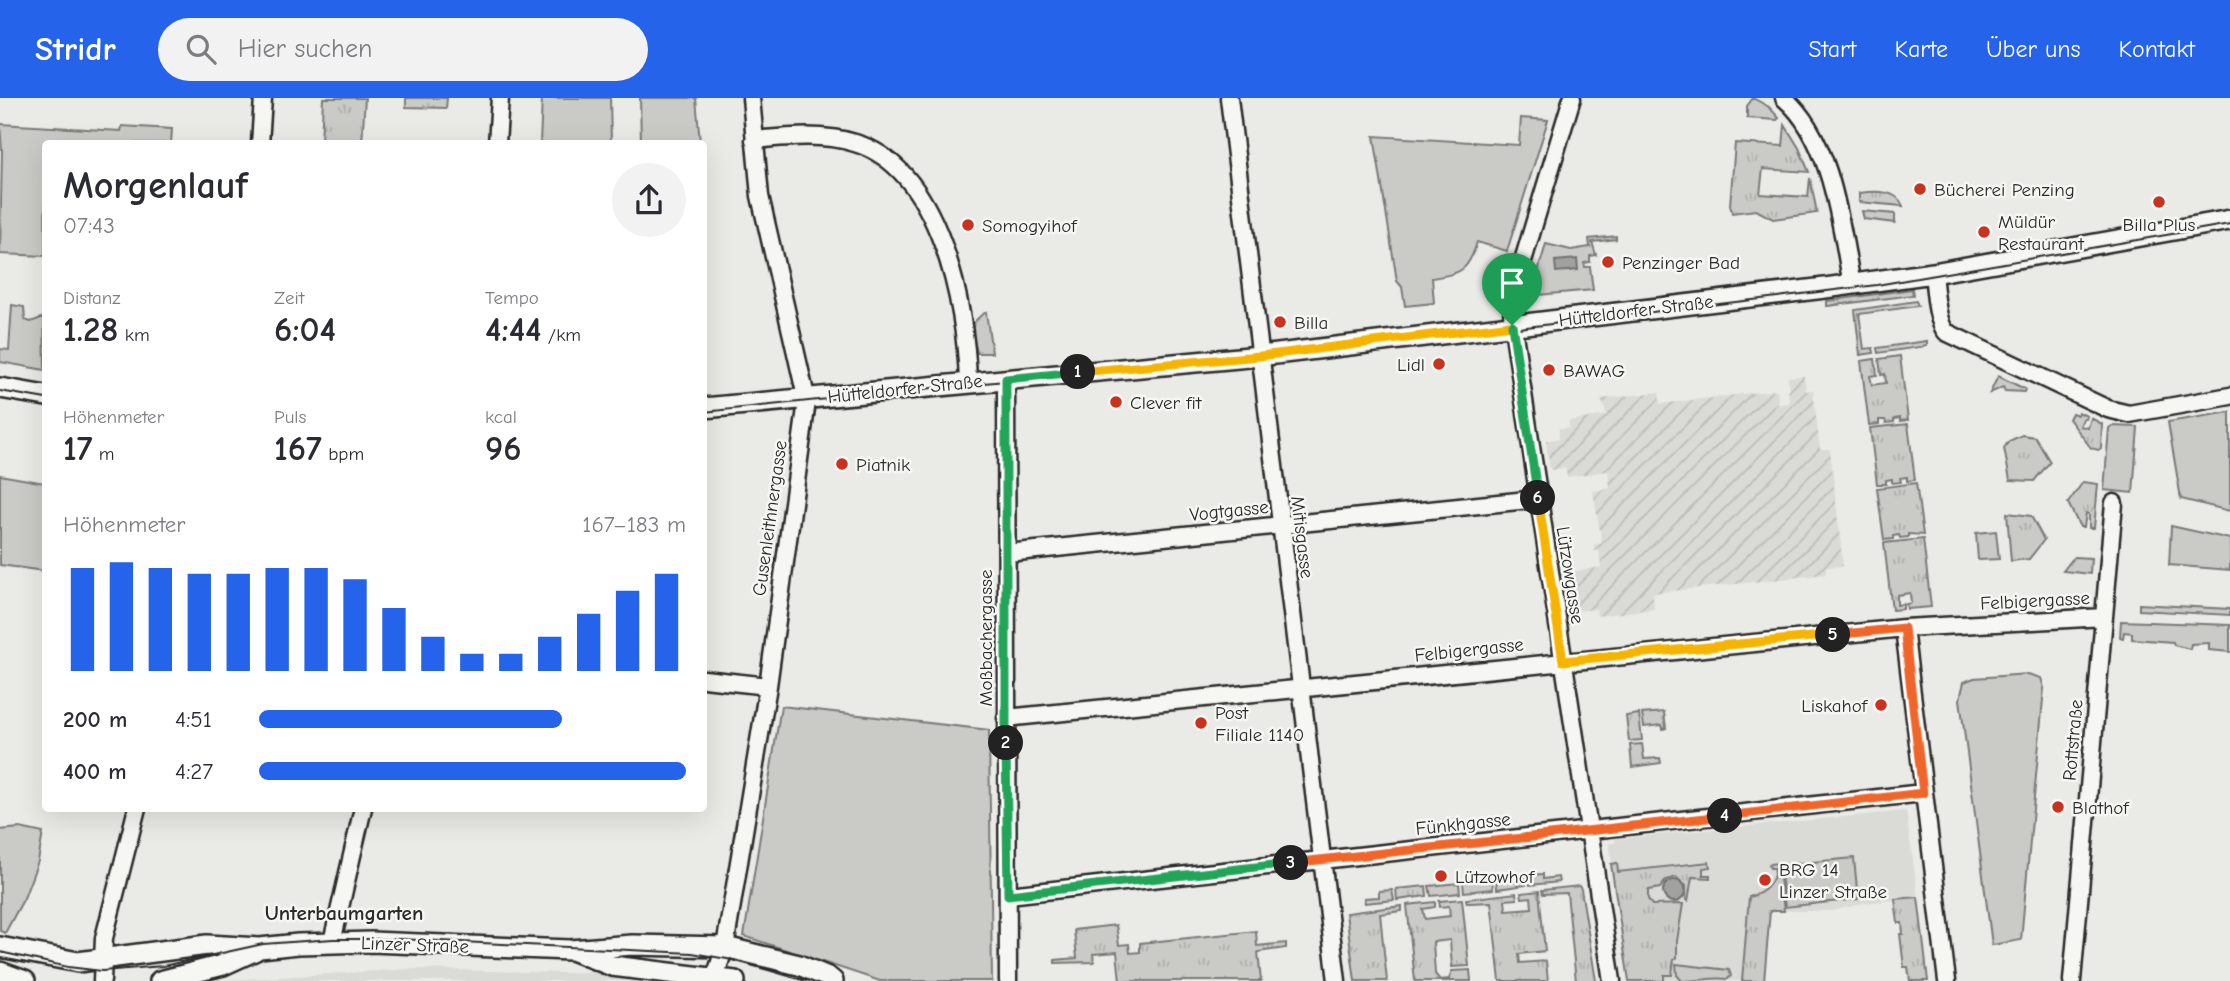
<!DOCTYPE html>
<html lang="de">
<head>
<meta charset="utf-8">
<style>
  :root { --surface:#fff; --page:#f2f2f3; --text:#2b2b33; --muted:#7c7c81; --accent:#2563eb }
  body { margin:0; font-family:"Comic Neue",sans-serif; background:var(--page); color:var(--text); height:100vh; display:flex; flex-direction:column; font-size:26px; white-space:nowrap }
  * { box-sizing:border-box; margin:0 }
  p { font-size:23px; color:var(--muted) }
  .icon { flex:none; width:38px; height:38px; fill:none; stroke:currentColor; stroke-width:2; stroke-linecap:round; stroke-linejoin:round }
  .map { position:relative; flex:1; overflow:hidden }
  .panel { position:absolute; left:42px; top:42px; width:665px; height:672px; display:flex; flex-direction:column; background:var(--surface); border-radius:7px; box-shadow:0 7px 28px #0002 }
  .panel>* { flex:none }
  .pin { position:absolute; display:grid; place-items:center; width:60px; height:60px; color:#fff; margin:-72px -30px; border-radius:50% 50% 50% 0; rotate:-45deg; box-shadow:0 0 7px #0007 }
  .pin .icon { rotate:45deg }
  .km { position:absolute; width:35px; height:35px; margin:-18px; border-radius:50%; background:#222; color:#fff; font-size:19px; line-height:35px; text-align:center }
  .round { display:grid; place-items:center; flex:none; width:74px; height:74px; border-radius:37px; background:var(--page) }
  .overview { display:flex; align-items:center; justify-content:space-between; height:119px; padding:0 21px }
  h1 { font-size:38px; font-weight:700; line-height:52px }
  .metrics { display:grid; grid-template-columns:repeat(3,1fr); gap:10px; height:119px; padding:7px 21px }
  .metrics div { display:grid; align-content:center }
  .metrics b { font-size:35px; font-weight:700 }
  .metrics small { font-size:19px; font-weight:400 }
  .metrics p { font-size:19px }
  .chart { height:196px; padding:14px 21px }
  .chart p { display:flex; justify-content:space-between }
  .chart svg { width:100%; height:126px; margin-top:7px; stroke:var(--accent); stroke-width:6 }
  ul { padding:0 21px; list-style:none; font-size:23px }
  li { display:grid; grid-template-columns:112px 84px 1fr; align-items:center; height:52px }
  li i { height:18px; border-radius:9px; background:var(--accent) }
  header { display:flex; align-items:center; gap:42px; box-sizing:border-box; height:98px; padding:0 35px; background:var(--accent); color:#fff }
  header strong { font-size:33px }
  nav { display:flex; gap:38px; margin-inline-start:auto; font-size:24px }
  .search { width:490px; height:63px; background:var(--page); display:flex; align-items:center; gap:18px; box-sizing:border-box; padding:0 24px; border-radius:38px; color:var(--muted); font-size:26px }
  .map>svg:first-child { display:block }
</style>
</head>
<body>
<header>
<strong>Stridr</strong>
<div class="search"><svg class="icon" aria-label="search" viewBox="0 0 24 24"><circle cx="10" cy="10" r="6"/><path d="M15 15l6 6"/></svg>Hier suchen</div>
<nav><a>Start</a><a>Karte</a><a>Über uns</a><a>Kontakt</a></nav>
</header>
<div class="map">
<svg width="2230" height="883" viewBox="0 0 2230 883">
  <defs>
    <pattern id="industrial-furrows" width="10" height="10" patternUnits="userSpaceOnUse" patternTransform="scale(1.75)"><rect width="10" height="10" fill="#dadad6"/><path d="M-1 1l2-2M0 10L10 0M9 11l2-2" fill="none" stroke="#bbbbb8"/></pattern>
    <pattern id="grass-tufts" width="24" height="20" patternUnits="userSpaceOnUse" patternTransform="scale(1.75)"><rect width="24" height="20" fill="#cacac7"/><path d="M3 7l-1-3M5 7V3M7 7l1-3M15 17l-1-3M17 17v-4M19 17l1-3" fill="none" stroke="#aeaeab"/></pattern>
  </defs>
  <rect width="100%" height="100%" fill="#eaeae6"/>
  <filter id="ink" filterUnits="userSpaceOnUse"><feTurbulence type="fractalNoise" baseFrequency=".0143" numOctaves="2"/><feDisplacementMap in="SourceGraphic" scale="14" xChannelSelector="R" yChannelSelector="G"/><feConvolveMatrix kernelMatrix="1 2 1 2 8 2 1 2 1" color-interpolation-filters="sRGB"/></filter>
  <g filter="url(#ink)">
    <path fill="#dadad6" d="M1906,713l12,86 -53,6 -33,8h-62l-6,70h-135l-20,-138h6v-4z
      M411,871l152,4 49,-2 88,10h-486z"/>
    <path fill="url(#industrial-furrows)" d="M1804,278l2,15 7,-1 7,59h10l13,117 -17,1v7l-173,19 1,16 -57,7 -1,-7 -22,2 -8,-38 35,-6 -2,-16h-4l-1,-6 8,-2 -9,-52 17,-3 -2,-17 -41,6 -2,-9 -15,2 -4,-29 13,-3v-9l10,-1v-7l38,-6 -6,-16 58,-7 1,12 117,-14 1,14 11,-1 -1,-26z"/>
    <path fill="url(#grass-tufts)" stroke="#7a7a79" stroke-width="2" d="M323,0h42l-3,45h-41z
      M406,0h41l-1,10 -40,-1z
      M1753,0l16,9 10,11 -2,2 -30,-2v-12z
      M1785,27l14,23 10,24 -46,-3 -3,25 48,3 2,-19 7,35 -44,6 -17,-9 -24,3 -2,-8 5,-62 48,3z
      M1859,95c15,-2 38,-4 44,13l-44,-4z
      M1862,113l33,3v9l-31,-4z
      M1912,191l1,6 -86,11v-5z
      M1916,203l2,5 -59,8 5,35 9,-1 1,5 -14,2 -5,-45z
      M986,214l6,41h-15c-4,-20 -11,-29 9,-41z
      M1927,243v5l-49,7 -1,-5z
      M1900,258l8,64 -8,1v-3l-6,1v3l-8,1 -1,-3h-6v4l-10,1 -8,-64 14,-2 2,16 -7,1 2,9 14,-2 -1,-9 -4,1 -2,-16z
      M1998,278l27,13 -1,3 -19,-1 -2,-4 -13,6z
      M2078,314l9,4 -1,3h-3l-3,7 8,2 3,-10 11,6 -1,24 -3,2 -7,-2 -22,-29 3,-6 6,2z
      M1908,326l7,56 -8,1v-4l-7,1 1,4 -9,1v-4l-6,1v4h-9l-7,-56z
      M2022,337l13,2 15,25 -16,19 -24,-1 -6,-32 5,-7z
      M2083,384l15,2 -4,44h-5v-14l-3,-1 -2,14h-4l-12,-24z
      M1916,385l7,52 -15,-1v3l-8,1 -1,-3 -6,1v3l-9,1 -7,-52z
      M2007,415l24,3 13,24 -15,19 -18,2z
      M1923,441l8,68 -24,2 -1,-5 5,-1 -1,-10 -13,2v10l6,-1v5l-11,1 -8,-67z
      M2074,459l17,1 -1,16 -27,-3z
      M1664,614l2,16 -3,1 -1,-4 -18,2 -2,-13z
      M1639,616l3,26 -13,1 -3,-25z
      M1642,646l2,15 16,-1 1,5 -29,4 -2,-22z
      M1709,764l1,5 -7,1v7h7v3l-18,-1 -4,24 -2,-1v-14l-10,-9 -10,3 -6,8 -12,2v9l4,6 31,-1 -6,37v17l-3,1 -2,16h-8v6h-35l-18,-117 6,-1 1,9z
      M1778,765l6,48h-14l-6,70h-22l7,-84c16,-4 25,-13 26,-29h-5l-1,-4z
      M1543,776v5l15,-2 1,5 -29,3 -1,-10z
      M1525,777l1,10 -29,4 -1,-10z
      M1492,781l1,10 -29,3 -1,-10z
      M1459,785l1,10 -29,3 -2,-10z
      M1426,788l1,10 -30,4 -1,-11z
      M1579,788l2,3 15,92h-20l-9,-88 -24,1 -1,-4z
      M1392,792l2,10 -29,3 -1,-5 15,-1v-6z
      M1539,793l6,60 -26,3 1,9 26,-2 2,20h-48l-9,-79 -21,1h-3l-1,-4 50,-6 1,6 -12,1 1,10 26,-2 -1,-11 -9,1 -1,-5z
      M1918,799l10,84h-18l-2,-14h-4l-4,-33h3l-1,-11h-4l-3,-24z
      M1462,801l7,67 -17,1 -2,-27 -17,2 2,32 5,6 9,-1 3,-8 18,-1 1,11h-56l-8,-76 28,-3v5l-12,2 2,10 25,-3 -1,-10 -9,1 -1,-6z
      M1402,808v5l-22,3 7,67h-32l-9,-68z
      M1116,827l3,20 10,-1 1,9 10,-1v-9l116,-12 1,15 29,-3v5l-28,4 3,29h-141l-3,-29 -24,2 1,8 -39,1v-3l22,-2 -3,-28z
      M1676,866l53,6 2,6 -3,3c-17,-2 -29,2 -46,2l-5,-6z"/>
    <path fill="#cacac7" stroke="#7a7a79" stroke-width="2" d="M542,0h68l1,45h-71z
      M640,0h56l4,45h-59z
      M1521,20l27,2 -41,131 -30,-9c-9,30 -16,31 -45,36l2,25 -29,3 -3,-19 -5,-6 -23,-145 145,9z
      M0,26l121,7 1,-5 50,3 -1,14 -125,1 -1,112 -45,-2 2,-103z
      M1616,138v3l-24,3 4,13 -6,1v6l-6,1 1,4h5l3,23 -55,5 -5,-6 13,-45 25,6 19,-3 -1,-8z
      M12,207l12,2 1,13 6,2 13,-5 1,53 -45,-8v-13l9,1z
      M2230,314v99l-49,-12 -13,-77z
      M2112,328l26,1 -5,66 -29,-3 5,-62z
      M0,377l45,8v88l-45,-6z
      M2171,428l59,13v31l-61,-5z
      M1996,433l3,28 -21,1 -2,-27z
      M2139,506l91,5v6l-91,-5z
      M2121,523l109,4v27l-21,-2v-7l-18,1 -1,5 -16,-4 -1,-3 -41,-3v-6l-8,-1 -1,6 -3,-1z
      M2028,576l13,4 3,10 -23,252 -29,5 -32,-246 4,-17 10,-4z
      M781,608l208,24 3,251h-112l-136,-45z
      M20,730l23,5 -5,28 -14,37 -19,35 -5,-2v-101z
      M1854,760l4,41 -73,8 -5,-42z"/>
    <path fill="#a1a19e" stroke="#727270" stroke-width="2" d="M1577,161l1,11 -22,2 -1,-11z
      M1663 793a11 11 0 1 1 22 0a11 11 0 1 1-22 0Z"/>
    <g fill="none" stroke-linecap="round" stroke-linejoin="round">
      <g stroke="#2b2b2b" stroke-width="21">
        <path id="minor" d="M1229,0l108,883
          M1572,0l-59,196 -1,27 100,660
          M1784,0c48,41 57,128 68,187
          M754,42c33,-3 68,-7 101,3 85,25 111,163 113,239
          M260,46l3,-46
          M497,46l3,-46
          M1933,175c2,15 3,48 13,59l162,77 21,5 101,-18
          M1006,281l2,602
          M1007,455l531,-54
          M1904,530l43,353
          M704,581l64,7
          M1006,620l898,-90 200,-11
          M1008,797l915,-102
          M332,844l31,-134
          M715,879l10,-30 43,-261 39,-285 -47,-205 -9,-98
          M102,883l2,-43 33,-130
          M2072,883l42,-478"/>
      </g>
      <g stroke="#2b2b2b" stroke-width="24">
        <path id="major" d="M0,290l46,8
          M704,310l556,-52 565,-68 108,-15 297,-53
          M0,849l78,15 129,-17 53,3 38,-4 73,-2 199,8 62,-5 93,2 74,18 29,12 5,4
          M574,853l38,15 123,15
          M0,874l25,9
          M160,883l63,-16 33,-15"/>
      </g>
      <use href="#minor" stroke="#f6f6f2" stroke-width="16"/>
      <use href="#major" stroke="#f6f6f2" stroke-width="19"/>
      <path stroke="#2b2b2b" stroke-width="2" d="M0,293l46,8
        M704,314l257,-27 299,-26 617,-74 353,-61
        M0,854l68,15 34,4 61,-5 100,-22 70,-5h65l294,14 41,7 73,21"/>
    </g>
  </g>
  <g fill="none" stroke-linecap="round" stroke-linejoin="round" filter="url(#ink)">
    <g stroke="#fff" stroke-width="14">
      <path id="split-1" d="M1078,274l182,-16 252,-31"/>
    </g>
    <g stroke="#fff" stroke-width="14">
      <path id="split-2" d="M1006,645v-364l72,-7"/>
    </g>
    <g stroke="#fff" stroke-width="14">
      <path id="split-3" d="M1006,645l2,152 283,-32"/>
    </g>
    <g stroke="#fff" stroke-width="14">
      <path id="split-4" d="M1291,765l434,-47"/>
    </g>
    <g stroke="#fff" stroke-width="14">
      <path id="split-5" d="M1725,718l198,-23 -19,-165 -71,7"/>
    </g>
    <g stroke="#fff" stroke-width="14">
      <path id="split-6" d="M1538,400l25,163 270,-26"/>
    </g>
    <g stroke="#fff" stroke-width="14">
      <path id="split-7" d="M1512,227l26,173"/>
    </g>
    <use href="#split-1" stroke="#f5b400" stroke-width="9"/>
    <use href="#split-2" stroke="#22a559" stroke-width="9"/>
    <use href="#split-3" stroke="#22a559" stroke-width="9"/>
    <use href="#split-4" stroke="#f0652b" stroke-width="9"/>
    <use href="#split-5" stroke="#f0652b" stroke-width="9"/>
    <use href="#split-6" stroke="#f5b400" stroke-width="9"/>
    <use href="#split-7" stroke="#22a559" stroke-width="9"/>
  </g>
  <g fill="#c8321e" stroke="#f6f6f2" stroke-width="2.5">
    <circle cx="1920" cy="91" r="7"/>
    <circle cx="2159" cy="104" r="7"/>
    <circle cx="968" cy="127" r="7"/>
    <circle cx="1984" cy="134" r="7"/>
    <circle cx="1608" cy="164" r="7"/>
    <circle cx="1280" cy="224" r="7"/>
    <circle cx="1439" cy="266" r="7"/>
    <circle cx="1549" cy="272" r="7"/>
    <circle cx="1116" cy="304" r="7"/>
    <circle cx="842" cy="366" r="7"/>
    <circle cx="1881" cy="607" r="7"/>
    <circle cx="1201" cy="625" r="7"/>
    <circle cx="2058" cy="709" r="7"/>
    <circle cx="1441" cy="778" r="7"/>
    <circle cx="1765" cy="782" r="7"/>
  </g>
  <g text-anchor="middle" stroke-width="5" stroke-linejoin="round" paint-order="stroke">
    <g font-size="19" fill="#2b2b2b" stroke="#f6f6f2" text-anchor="start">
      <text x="1934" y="98">Bücherei Penzing</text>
      <text x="1998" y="130">Müldür<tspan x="1998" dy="22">Restaurant</tspan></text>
      <text x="2159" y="133" text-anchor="middle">Billa Plus</text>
      <text x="982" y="134">Somogyihof</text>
      <text x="1622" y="171">Penzinger Bad</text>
      <text x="1294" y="231">Billa</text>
      <text x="1425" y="273" text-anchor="end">Lidl</text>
      <text x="1563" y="279">BAWAG</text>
      <text x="1130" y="311">Clever fit</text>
      <text x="856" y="373">Piatnik</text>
      <text x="1867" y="614" text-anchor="end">Liskahof</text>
      <text x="1215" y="621">Post<tspan x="1215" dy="22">Filiale 1140</tspan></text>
      <text x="2072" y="716">Blathof</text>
      <text x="1779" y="778">BRG 14<tspan x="1779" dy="22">Linzer Straße</tspan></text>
      <text x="1455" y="785">Lützowhof</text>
    </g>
    <g font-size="19" fill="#2b2b2b" stroke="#f6f6f2">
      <text transform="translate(1636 212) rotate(-7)" y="7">Hütteldorfer Straße</text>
      <text transform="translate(905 290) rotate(-6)" y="7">Hütteldorfer Straße</text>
      <text transform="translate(1229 412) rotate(-6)" y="7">Vogtgasse</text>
      <text transform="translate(769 420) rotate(-82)" y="7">Gusenleithnergasse</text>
      <text transform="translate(1303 439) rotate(83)" y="7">Mitisgasse</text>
      <text transform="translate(1571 477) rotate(81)" y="7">Lützowgasse</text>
      <text transform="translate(2035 502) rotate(-3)" y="7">Felbigergasse</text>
      <text transform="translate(985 540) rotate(-90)" y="7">Moßbachergasse</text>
      <text transform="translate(1469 551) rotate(-6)" y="7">Felbigergasse</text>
      <text transform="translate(2072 642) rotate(-85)" y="7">Rottstraße</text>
      <text transform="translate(1463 725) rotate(-6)" y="7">Fünkhgasse</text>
      <text transform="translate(415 846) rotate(2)" y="7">Linzer Straße</text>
    </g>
    <g font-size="21" font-weight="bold" fill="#2b2b2b" stroke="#f6f6f2">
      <text x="344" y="822">Unterbaumgarten</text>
    </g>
  </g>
</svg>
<div class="pin" style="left:1512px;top:227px;background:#1e9e55"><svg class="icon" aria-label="arrive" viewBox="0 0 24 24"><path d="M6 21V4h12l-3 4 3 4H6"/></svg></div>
<b class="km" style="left:1078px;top:274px">1</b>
<b class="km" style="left:1006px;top:645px">2</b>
<b class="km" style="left:1291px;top:765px">3</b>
<b class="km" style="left:1725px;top:718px">4</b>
<b class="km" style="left:1833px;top:537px">5</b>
<b class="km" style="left:1538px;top:400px">6</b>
<section class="panel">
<div class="overview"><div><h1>Morgenlauf</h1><p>07:43</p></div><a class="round"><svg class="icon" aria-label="share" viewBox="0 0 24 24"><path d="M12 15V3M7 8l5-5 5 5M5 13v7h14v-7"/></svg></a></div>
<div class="metrics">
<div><p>Distanz</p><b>1.28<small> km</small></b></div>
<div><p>Zeit</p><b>6:04</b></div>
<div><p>Tempo</p><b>4:44<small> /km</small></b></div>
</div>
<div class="metrics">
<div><p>Höhenmeter</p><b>17<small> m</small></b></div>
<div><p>Puls</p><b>167<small> bpm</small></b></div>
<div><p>kcal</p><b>96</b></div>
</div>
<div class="chart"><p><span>Höhenmeter</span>167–183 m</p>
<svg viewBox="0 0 160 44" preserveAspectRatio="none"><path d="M5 44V8M15 44V6M25 44V8M35 44V10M45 44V10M55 44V8M65 44V8M75 44V12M85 44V22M95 44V32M105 44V38M115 44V38M125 44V32M135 44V24M145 44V16M155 44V10"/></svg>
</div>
<ul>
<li><b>200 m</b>4:51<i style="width:71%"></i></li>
<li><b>400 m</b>4:27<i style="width:100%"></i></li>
</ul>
</section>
</div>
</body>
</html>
